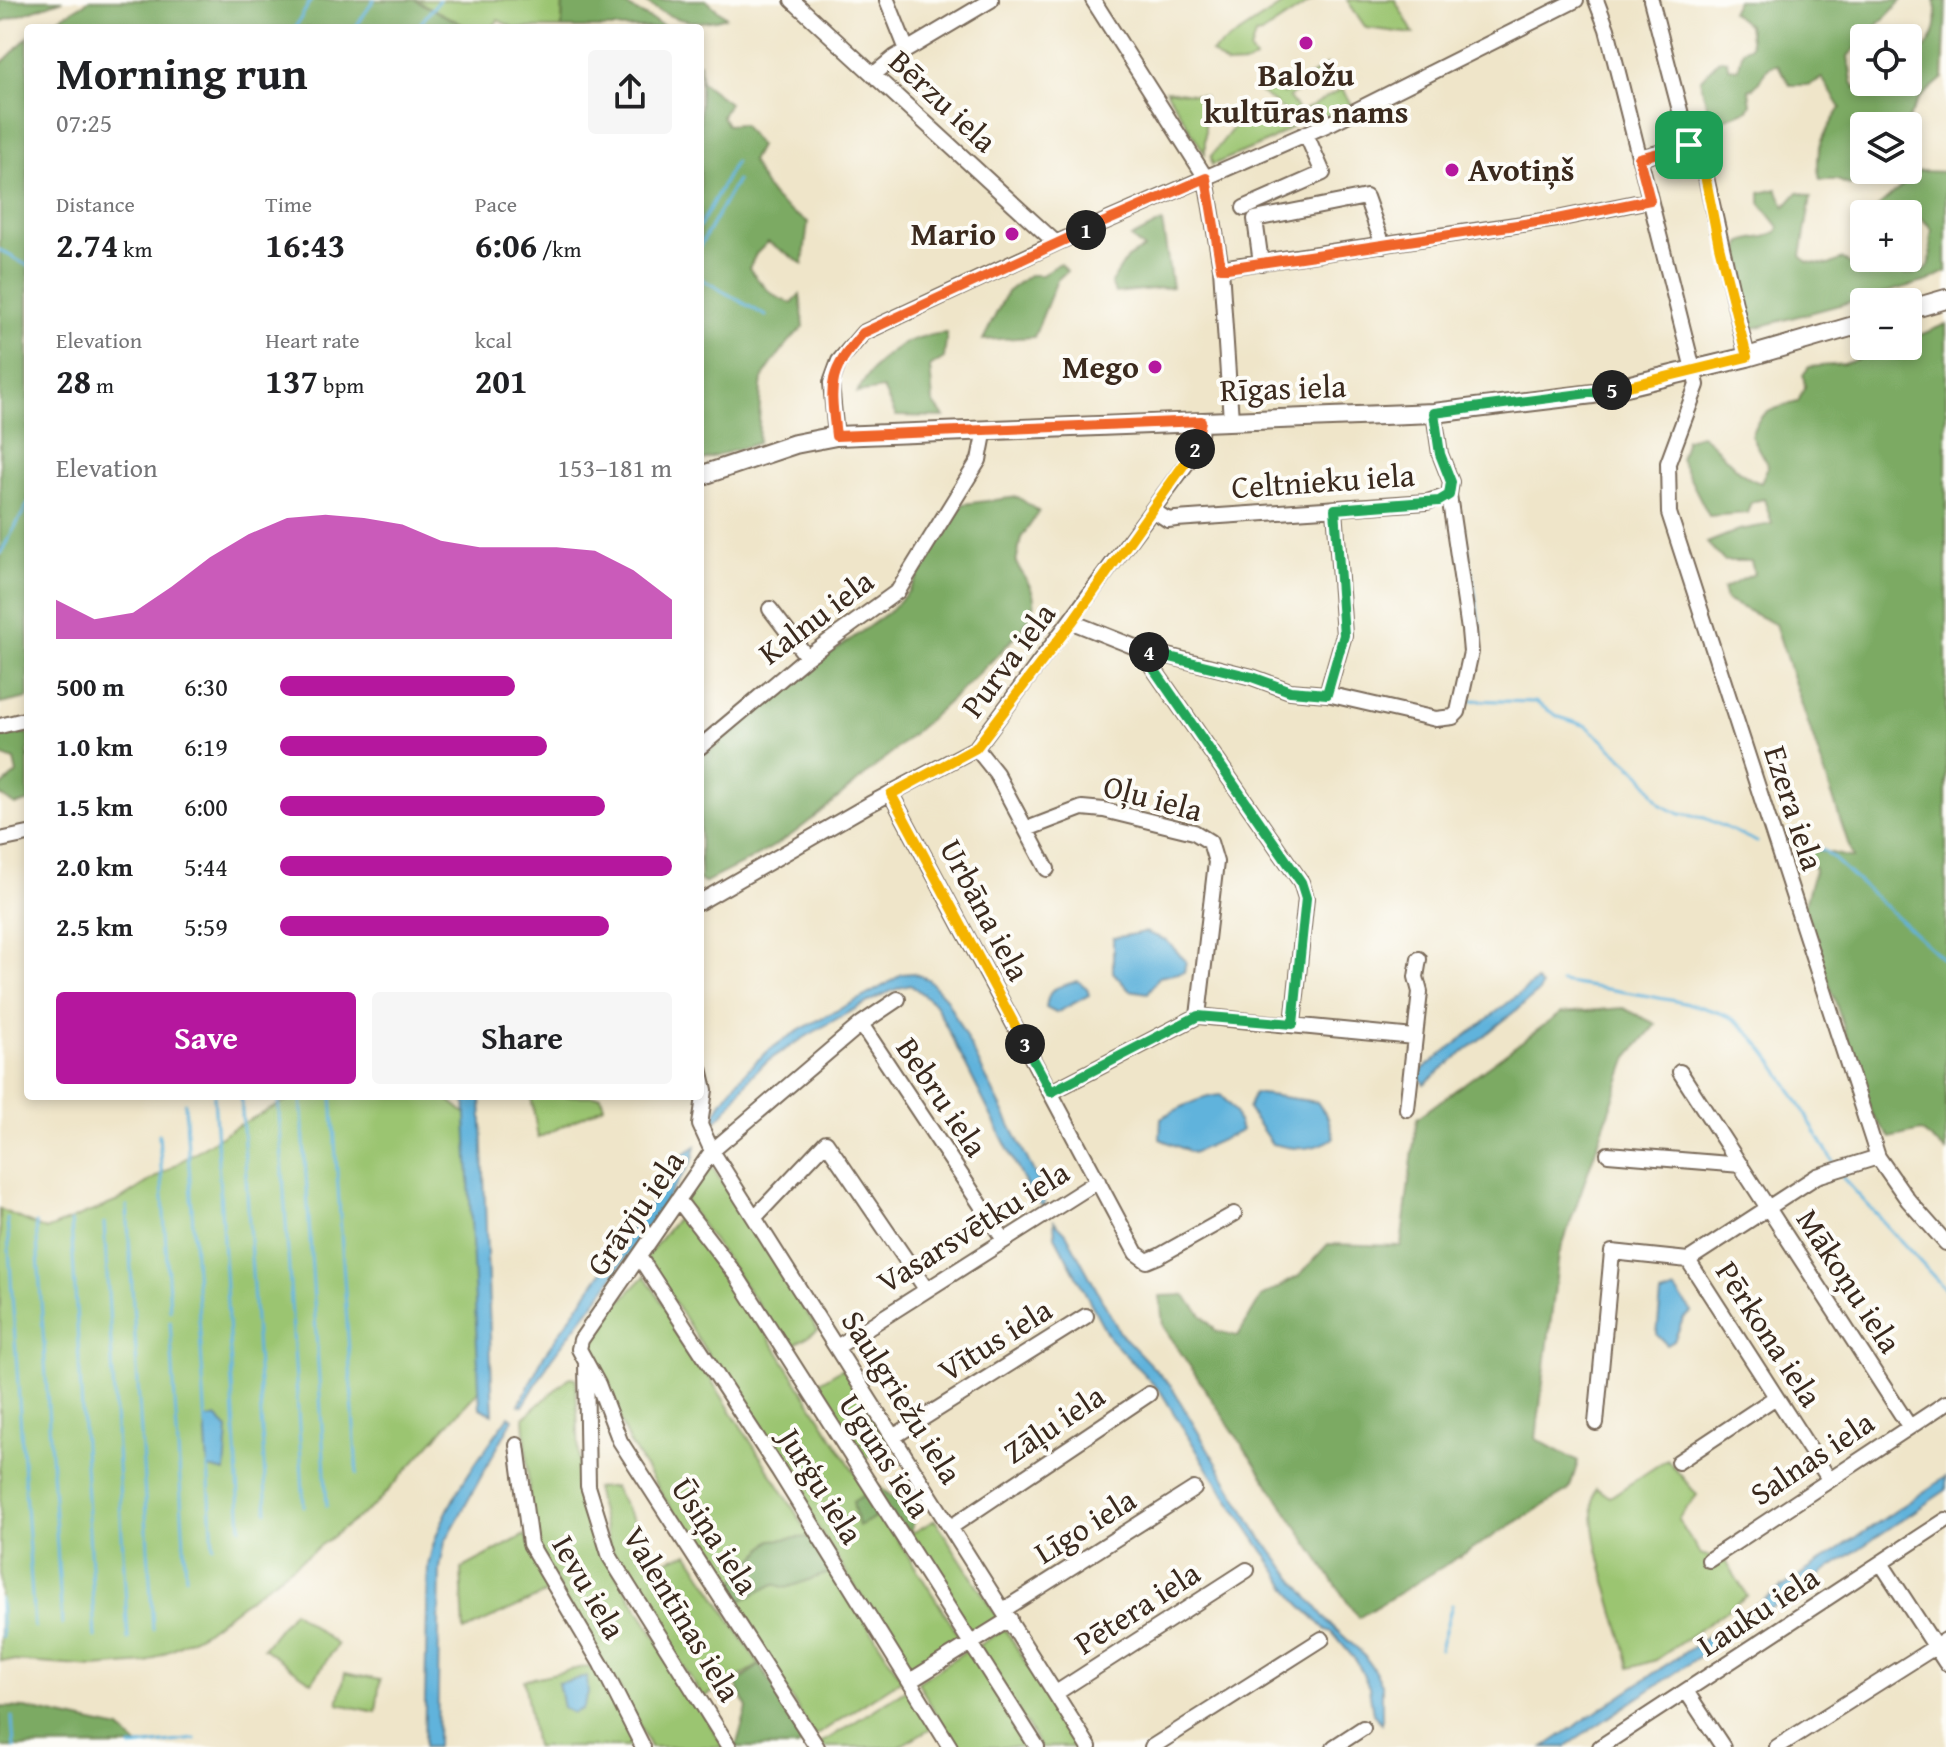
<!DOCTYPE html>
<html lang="en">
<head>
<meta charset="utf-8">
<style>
  :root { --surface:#fff; --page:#f6f6f6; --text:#202124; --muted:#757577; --accent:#b5179e }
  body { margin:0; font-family:"Gentium Book Plus",serif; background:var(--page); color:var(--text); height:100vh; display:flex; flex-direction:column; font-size:30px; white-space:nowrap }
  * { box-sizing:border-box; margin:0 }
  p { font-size:26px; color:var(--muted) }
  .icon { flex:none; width:44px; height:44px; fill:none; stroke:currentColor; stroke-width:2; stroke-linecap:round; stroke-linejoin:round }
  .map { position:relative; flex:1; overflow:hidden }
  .sheet { position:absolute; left:24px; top:24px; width:680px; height:1076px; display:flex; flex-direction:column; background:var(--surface); border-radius:8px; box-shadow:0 4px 12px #0003 }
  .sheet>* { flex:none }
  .controls { position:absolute; left:1850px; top:24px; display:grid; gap:16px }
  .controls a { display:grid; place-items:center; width:72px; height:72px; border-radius:8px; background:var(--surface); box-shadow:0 4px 12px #0003; font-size:40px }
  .pin { position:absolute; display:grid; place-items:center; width:68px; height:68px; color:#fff; margin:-34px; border-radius:16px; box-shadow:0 4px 12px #0006 }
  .km { position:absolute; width:40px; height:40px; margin:-20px; border-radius:50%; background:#222; color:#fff; font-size:22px; line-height:40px; text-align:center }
  .round { display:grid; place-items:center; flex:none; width:84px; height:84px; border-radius:8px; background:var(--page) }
  .summary { display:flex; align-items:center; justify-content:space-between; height:136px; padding:0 32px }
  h1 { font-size:44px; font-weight:700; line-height:60px }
  .metrics { display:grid; grid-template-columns:repeat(3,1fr); gap:12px; height:136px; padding:8px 32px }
  .metrics div { display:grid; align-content:center }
  .metrics b { font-size:34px; font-weight:700 }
  .metrics small { font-size:22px; font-weight:400 }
  .metrics p { font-size:22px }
  .chart { height:224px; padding:16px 32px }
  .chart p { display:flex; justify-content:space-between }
  .chart svg { width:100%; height:144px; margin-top:8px; fill:var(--accent); opacity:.7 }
  .primary-button { display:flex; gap:16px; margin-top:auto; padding:16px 32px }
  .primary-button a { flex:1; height:92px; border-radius:8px; background:var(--accent); color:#fff; font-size:32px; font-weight:700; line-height:92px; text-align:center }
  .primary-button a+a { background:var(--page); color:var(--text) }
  ul { padding:0 32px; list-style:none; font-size:26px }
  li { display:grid; grid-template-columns:128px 96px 1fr; align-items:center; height:60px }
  li i { height:20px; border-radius:10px; background:var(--accent) }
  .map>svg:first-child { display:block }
</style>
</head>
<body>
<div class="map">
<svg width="1946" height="1747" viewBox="0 0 1946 1747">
  <rect width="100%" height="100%" fill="#fdfcf7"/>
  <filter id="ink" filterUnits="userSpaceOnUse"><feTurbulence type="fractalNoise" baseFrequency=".0125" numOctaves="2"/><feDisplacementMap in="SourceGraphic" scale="16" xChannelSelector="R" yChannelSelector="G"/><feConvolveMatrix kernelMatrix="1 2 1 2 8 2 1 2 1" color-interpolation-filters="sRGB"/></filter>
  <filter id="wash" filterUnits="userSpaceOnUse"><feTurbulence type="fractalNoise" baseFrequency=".006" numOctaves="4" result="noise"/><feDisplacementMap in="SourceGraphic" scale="32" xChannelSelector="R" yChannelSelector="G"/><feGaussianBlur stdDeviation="1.8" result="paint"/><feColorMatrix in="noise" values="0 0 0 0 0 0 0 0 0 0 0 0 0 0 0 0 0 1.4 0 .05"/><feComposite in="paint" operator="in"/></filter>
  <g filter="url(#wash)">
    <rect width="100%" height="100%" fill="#efe5c9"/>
    <path fill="#9bc571" stroke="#6b7848" stroke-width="2" d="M415,0h148l-1,28h-47l-17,-8 -6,8h-23z
      M1289,0h24l-52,34 -6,1 -5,16 5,8 -8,5 -20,1 -16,-13z
      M1347,0h48l19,34 -48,-6z
      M1327,65l3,6 -41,26 10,16 43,-24 9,15 -25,12 -27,6 -40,-31 12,-8 13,11z
      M1166,90l39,6v58z
      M1245,113l42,5 9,6 -27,17 -57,24 -1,-9z
      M296,1096h148l22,18 14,275 -104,115 -173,129 -57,30 -52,4 -94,-7v-451l46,21 72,-29 117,-74z
      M531,1096h70l3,10 -66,32z
      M711,1165l107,165 -29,18 -105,-148z
      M683,1211l35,47 245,384 -53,31 -264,-416z
      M645,1276l257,403 -87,57 -186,-294 -43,-99 25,-32z
      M843,1368l47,76 -31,18 -46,-76z
      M570,1377l6,1 4,108 20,62 124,199h-74l-25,-51 -48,-75 -45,-82 -8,-122z
      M1667,1459l30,36 -19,24 22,35 26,7 21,35 -91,64 -26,8c-8,-41 -49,-145 -34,-180l14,9z
      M614,1487l45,76 29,-10 71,112 -56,33 -94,-153 -14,-57z
      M935,1520l65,101 -28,16 -65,-101z
      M525,1535l26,56 -87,40 -3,-62z
      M293,1611l44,34 -25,37 -49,-34z
      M1005,1629l73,118h-38l-61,-102z
      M970,1648l59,99h-75l-36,-65z
      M588,1666l20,18 26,63h-99l-11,-67z
      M345,1673l35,7 -4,32 -38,-8z
      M907,1689l24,39 -33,19h-77l-1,-3z"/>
    <path fill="#7caa63" stroke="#5c6a40" stroke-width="2" d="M0,0h63l-63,22z
      M90,0h325l54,28h-426z
      M563,0h53l51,28h-105z
      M642,0h64l20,17c-31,11 -58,2 -84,-17z
      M1737,0h165l-54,56 4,26 4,6 14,-6h38v-37l5,6 7,2c18,-15 18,-32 15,-53h11l-3,78 -24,21 -14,27h-41v44h13l-2,5 -26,10 -12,-5h-17c-7,-29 4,-48 21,-72l-19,-30 -13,7h-19l-12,-20c-18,-1 -13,20 -29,25l2,14 -3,6 -28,10 -12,-10 -8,-30 19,-20h8l1,8 10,1 5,-19 8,-4 -3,-21 -17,-13z
      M28,37v661l-28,6v-639z
      M700,62l1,20 28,21 -7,13 5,9 15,-1 17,22 -8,15c17,33 24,43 57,61l-5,42 -35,-22 -12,12 -7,14c11,15 24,31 43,35l8,-9 4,33c-10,7 -37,41 -42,53 -2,5 -3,53 -4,63l-58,18z
      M1919,171l27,1v100l-18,9 -181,49 -16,-69 8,-7 2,-11c13,-7 24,-3 36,-11l2,-5 -19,-24v-10l17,-4 8,18 13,-15 13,5 -10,59 6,6 22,3 13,-6 21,12 20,-6 14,1 7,8c40,-1 21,-19 28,-44 -12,-21 -39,-16 -62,-16z
      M1162,222l10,65 -57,6 -4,-10 16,-25 17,-9 -13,-11z
      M1060,263l7,8 -10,9 -23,57 -51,3 24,-48 22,-17h13z
      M1946,324v827l-25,-20 -31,7 -17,-22 -69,-209 11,-38 -19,-24 57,13 -78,-234 -49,-24 -3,-11 31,-15 -3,-13h-27l-17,-18 32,-13 33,-6 -8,-25 -13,3 -4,11 -38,3 -29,-57 6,-20 15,-4c22,15 35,41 60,48l7,-17 -17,-30c8,-26 22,-27 47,-34l7,-16 -2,-11 6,-8 35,-3 50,-18h14v-6z
      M947,333l-3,25 -14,9 3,35 11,15 -48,-1 -13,-27 -26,4c21,-38 46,-57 90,-60z
      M1018,497l21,15 -18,26 -5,25c7,13 21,28 18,45 -7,33 -207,202 -244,228 -26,18 -58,32 -86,47l-4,-3v-122l86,-72 104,-75 19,-20 54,-87z
      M28,733v69l-13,3 -15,-10v-7l17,-15 -3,-13 -14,-5v-18z
      M1623,1008l33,16 -28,33 -69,198 -23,184 42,23 -9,28 -211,128 -195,-292 -3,-30 24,-1 32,36 22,5 23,-39 38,-21 29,-32 73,2 16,-128 144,-105z
      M878,1486l38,29 -5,17 -26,-19 -27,13 -5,-24z
      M809,1537l23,35 -46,16 -12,-4 -33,17 -13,-13 43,-48z
      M760,1665l47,76 -10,6h-61l11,-39 -11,-25z
      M0,1707l25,1 95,21 18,17 -138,1z"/>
    <path fill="#61b3dc" stroke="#4e6e7d" stroke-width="2" d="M1145,932l21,8 20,21 -2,11 -25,5 -11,16 -19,-3 -16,-18v-34z
      M913,973l15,6 18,19 97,192 2,17 -13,-10 -97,-193 -24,-19c-23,2 -136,67 -154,85 -17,16 -25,39 -44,53 2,-13 9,-21 17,-32 45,-64 111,-75 172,-117z
      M1078,981l9,7 2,7 -33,18 -10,-5c3,-24 12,-20 32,-27z
      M1536,981l5,5 -2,6 -115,92 -7,-10z
      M1254,1093l63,9 11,16 6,20c-21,13 -37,12 -62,6l-24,-35z
      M1221,1095l14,17 6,19 -48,22 -33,-14 1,-21c19,-10 39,-22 60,-23z
      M465,1096h16l12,318 -13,-6z
      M696,1146l-3,14 -86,126 -56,73 -28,47 -4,-1 25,-50 140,-201z
      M1054,1221l12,12 54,100 51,53 88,149 69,87 38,35 16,27v39l-9,-9 -4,-27 -12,-25 -25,-30 -6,-2 -29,-29 -87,-129 -49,-80 -51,-53 -55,-103z
      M1675,1290l17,22 -9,7 -9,22 -7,4 -10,-10 4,-40z
      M509,1416l4,3 -68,123 -5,26 -3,179h-13l4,-181c10,-55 48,-104 81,-150z
      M216,1417l12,12 -3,43 -17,-4 -3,-48z
      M1946,1477v13l-381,257h-21z
      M587,1677l1,16 -6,16 -10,4 -9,-5 -5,-25z"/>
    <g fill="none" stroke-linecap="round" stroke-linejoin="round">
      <path stroke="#61b3dc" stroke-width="3" d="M295,28l16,-28
        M355,28l19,-28
        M417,28l22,-28
        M700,226l35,-64
        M700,246l37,-66
        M0,250l28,16
        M700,278l66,38
        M1465,529l17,111 -15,60 68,2 24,15 28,9 55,49 19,30 19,9 25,4 52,24
        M0,554l28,-50
        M1788,840l36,10 122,112
        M1561,982c36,6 150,20 175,39 39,31 71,99 98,142
        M214,1096l27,432
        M241,1096l26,416
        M278,1096l26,411
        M301,1096l26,410
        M332,1096l25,378
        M185,1103l21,323
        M159,1134l11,176
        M1842,1177l104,113
        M127,1206l26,423
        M7,1218l27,409
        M71,1221l24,416
        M36,1223l26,401
        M104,1223l24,416
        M170,1321l16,256
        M208,1466l5,80
        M0,1599l2,38
        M1440,1649l12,-44
        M12,1717l2,30
        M131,1747l64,-8"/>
    </g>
  </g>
  <g filter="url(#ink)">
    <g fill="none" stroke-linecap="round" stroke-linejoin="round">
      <g stroke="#7a6b5a" stroke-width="18">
        <path id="minor" d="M792,0l264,243
          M887,0l20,50
          M1093,0l113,178 15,90 10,152
          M1596,0l11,29 90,356 -29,78 1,50 209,644 30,43 38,43
          M1651,0l38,145 13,15 45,197
          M873,75l22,-18 96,-57
          M1639,158l50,-13
          M1244,208l79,-35 -17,-39
          M1261,263l-6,-44 111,-22 17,48
          M1221,268l336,-49 93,-19
          M836,436l-5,-53 8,-22 24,-28 193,-90 277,-121 243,-122
          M1153,510l15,10 8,-1 251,-17 22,-7
          M770,609l37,48
          M1072,622l68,27 112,28 38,14 37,3 109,25 17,-2 5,-5 13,-60 -2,-22 -20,-135 2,-13 -11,-28 -6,-41
          M1140,649l161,233 5,16 -13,126
          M1327,694l17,-59 -9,-126
          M0,726l28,-7
          M700,747l107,-90 91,-66 81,-131 6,-31
          M976,748l20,25 51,96
          M891,794l245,459 11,8 12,-5 75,-42
          M1027,829l55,-21 22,2 90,22 16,10 6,20 -18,154
          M0,840l28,-6
          M700,902l170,-98 106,-56 211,-285 13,-27 1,-15
          M861,1024l143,216
          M700,1068l5,22 -5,35 12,26 377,596
          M1680,1072l229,354
          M1051,1092l147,-76 216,21
          M1407,1109l13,-117 -4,-15 3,-18
          M1608,1154l133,11
          M679,1201l57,74 301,472
          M755,1217l71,-75 100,147
          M640,1258l139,213 171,276
          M1688,1260l141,219
          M1688,1260l129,-84 61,-19
          M837,1347l261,-166
          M586,1363l2,123 22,71 119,190
          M1596,1423l16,-171 76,8
          M893,1437l193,-121
          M517,1445l13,99 71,120 42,83
          M1678,1462l98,-65
          M951,1527l198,-133
          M1709,1560l237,-157
          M1881,1563l65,100
          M1005,1609l189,-120
          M910,1681l100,-62
          M1686,1691l37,56
          M1056,1693l191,-123
          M817,1747l-197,-306 -22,-57 -19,-35 2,-9 131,-189 149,-127 37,-25
          M1152,1747l170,-108
          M1334,1747l29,-19
          M1600,1747l346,-227
          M1777,1747l169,-107"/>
      </g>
      <g stroke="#7a6b5a" stroke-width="22">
        <path id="major" d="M1908,310l38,-11
          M700,476l95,-32 41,-8 598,-23 159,-19 154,-37 117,-34"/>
      </g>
      <use href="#minor" stroke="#fff" stroke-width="14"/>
      <use href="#major" stroke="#fff" stroke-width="18"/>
    </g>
  </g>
  <g fill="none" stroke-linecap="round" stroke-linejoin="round" filter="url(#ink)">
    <g stroke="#fff" stroke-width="16">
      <path id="split-1" d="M1086,230l120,-52 15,90h6l330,-49 93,-19 -11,-42 50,-13"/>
    </g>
    <g stroke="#fff" stroke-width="16">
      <path id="split-2" d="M1086,230l-223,103c-36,41 -33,51 -27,103l365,-15 -6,28"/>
    </g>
    <g stroke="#fff" stroke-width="16">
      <path id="split-3" d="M1025,1044l-134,-250 85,-46 96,-126 123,-173"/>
    </g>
    <g stroke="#fff" stroke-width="16">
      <path id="split-4" d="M1025,1044l26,48 147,-76 95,8 13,-126 -5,-16 -161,-233 9,3"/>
    </g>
    <g stroke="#fff" stroke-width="16">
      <path id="split-5" d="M1149,652l103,25 38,14 37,3 17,-59 -9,-126 104,-8 10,-6 2,-13 -11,-28 -6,-41 178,-23"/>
    </g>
    <g stroke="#fff" stroke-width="16">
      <path id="split-6" d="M1612,390l135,-33 -28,-111 -17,-86 -13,-15"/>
    </g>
    <use href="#split-1" stroke="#f0652b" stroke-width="10"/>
    <use href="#split-2" stroke="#f0652b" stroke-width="10"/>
    <use href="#split-3" stroke="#f5b400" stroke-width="10"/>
    <use href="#split-4" stroke="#22a559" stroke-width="10"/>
    <use href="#split-5" stroke="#22a559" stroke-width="10"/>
    <use href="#split-6" stroke="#f5b400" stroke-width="10"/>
  </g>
  <g fill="#b5179e" stroke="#fdfcf7" stroke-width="3">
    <circle cx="1306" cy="43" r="8"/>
    <circle cx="1452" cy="170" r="8"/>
    <circle cx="1012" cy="234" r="8"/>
    <circle cx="1155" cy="367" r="8"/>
  </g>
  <g text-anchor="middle" stroke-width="8" stroke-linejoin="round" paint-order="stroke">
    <g font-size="32" font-weight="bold" fill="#3b2a1e" stroke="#fdfcf7" text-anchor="end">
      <text x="1306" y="86" text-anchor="middle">Baložu<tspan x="1306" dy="37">kultūras nams</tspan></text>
      <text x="1468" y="181" text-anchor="start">Avotiņš</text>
      <text x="996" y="245">Mario</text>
      <text x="1139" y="378">Mego</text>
    </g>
    <g font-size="32" fill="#3b2a1e" stroke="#fdfcf7">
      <text transform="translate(943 101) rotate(43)" y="11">Bērzu iela</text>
      <text transform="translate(1283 388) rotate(-2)" y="11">Rīgas iela</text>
      <text transform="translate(1323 481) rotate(-4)" y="11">Celtnieku iela</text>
      <text transform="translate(816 617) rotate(-37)" y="11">Kalnu iela</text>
      <text transform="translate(1008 660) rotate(-53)" y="11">Purva iela</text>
      <text transform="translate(1153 798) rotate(15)" y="11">Oļu iela</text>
      <text transform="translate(1794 808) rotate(72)" y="11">Ezera iela</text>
      <text transform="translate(985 910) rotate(62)" y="11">Urbāna iela</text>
      <text transform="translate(942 1097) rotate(56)" y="11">Bebru iela</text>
      <text transform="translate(635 1213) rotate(-55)" y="11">Grāvju iela</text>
      <text transform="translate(973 1227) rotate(-32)" y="11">Vasarsvētku iela</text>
      <text transform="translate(1849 1281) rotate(57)" y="11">Mākoņu iela</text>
      <text transform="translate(1769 1334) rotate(57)" y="11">Pērkona iela</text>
      <text transform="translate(995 1340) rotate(-32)" y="11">Vītus iela</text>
      <text transform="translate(902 1397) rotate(58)" y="11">Saulgriežu iela</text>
      <text transform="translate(1054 1424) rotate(-34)" y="11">Zāļu iela</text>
      <text transform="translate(885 1456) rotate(57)" y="11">Uguns iela</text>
      <text transform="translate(1812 1458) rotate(-34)" y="11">Salnas iela</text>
      <text transform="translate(821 1486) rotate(58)" y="11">Jurģu iela</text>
      <text transform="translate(1085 1526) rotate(-32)" y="11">Līgo iela</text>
      <text transform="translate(715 1536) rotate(57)" y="11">Ūsiņa iela</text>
      <text transform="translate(589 1587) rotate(60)" y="11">Ievu iela</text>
      <text transform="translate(1137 1608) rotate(-33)" y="11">Pētera iela</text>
      <text transform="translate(1758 1611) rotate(-33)" y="11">Lauku iela</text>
      <text transform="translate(682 1614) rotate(59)" y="11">Valentīnas iela</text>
    </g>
  </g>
</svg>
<div class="controls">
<a><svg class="icon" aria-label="locate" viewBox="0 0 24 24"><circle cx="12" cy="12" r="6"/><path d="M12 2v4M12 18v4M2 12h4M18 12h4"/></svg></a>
<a><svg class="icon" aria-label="layers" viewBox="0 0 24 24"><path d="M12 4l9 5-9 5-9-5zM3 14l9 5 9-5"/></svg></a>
<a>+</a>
<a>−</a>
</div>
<div class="pin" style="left:1689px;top:145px;background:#1e9e55"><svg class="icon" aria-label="arrive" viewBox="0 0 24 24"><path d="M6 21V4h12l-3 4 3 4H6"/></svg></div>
<b class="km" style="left:1086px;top:230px">1</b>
<b class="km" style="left:1195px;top:449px">2</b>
<b class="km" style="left:1025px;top:1044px">3</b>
<b class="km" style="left:1149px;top:652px">4</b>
<b class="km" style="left:1612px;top:390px">5</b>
<section class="sheet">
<div class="summary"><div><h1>Morning run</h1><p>07:25</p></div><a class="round"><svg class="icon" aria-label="share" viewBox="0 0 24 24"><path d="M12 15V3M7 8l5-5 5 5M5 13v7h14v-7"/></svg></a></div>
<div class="metrics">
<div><p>Distance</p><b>2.74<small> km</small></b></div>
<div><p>Time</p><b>16:43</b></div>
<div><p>Pace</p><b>6:06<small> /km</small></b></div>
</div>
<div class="metrics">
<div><p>Elevation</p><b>28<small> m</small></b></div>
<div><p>Heart rate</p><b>137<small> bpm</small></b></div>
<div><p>kcal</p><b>201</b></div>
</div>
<div class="chart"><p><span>Elevation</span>153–181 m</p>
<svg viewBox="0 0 160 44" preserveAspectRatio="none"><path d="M0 44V32L10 38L20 36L30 28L40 19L50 12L60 7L70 6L80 7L90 9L100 14L110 16L120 16L130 16L140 17L150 23L160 32V44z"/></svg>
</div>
<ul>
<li><b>500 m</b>6:30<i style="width:60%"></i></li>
<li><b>1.0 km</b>6:19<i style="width:68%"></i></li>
<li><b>1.5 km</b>6:00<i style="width:83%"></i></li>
<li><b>2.0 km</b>5:44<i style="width:100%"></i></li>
<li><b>2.5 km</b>5:59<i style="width:84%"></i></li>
</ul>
<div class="primary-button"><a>Save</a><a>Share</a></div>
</section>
</div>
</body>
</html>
